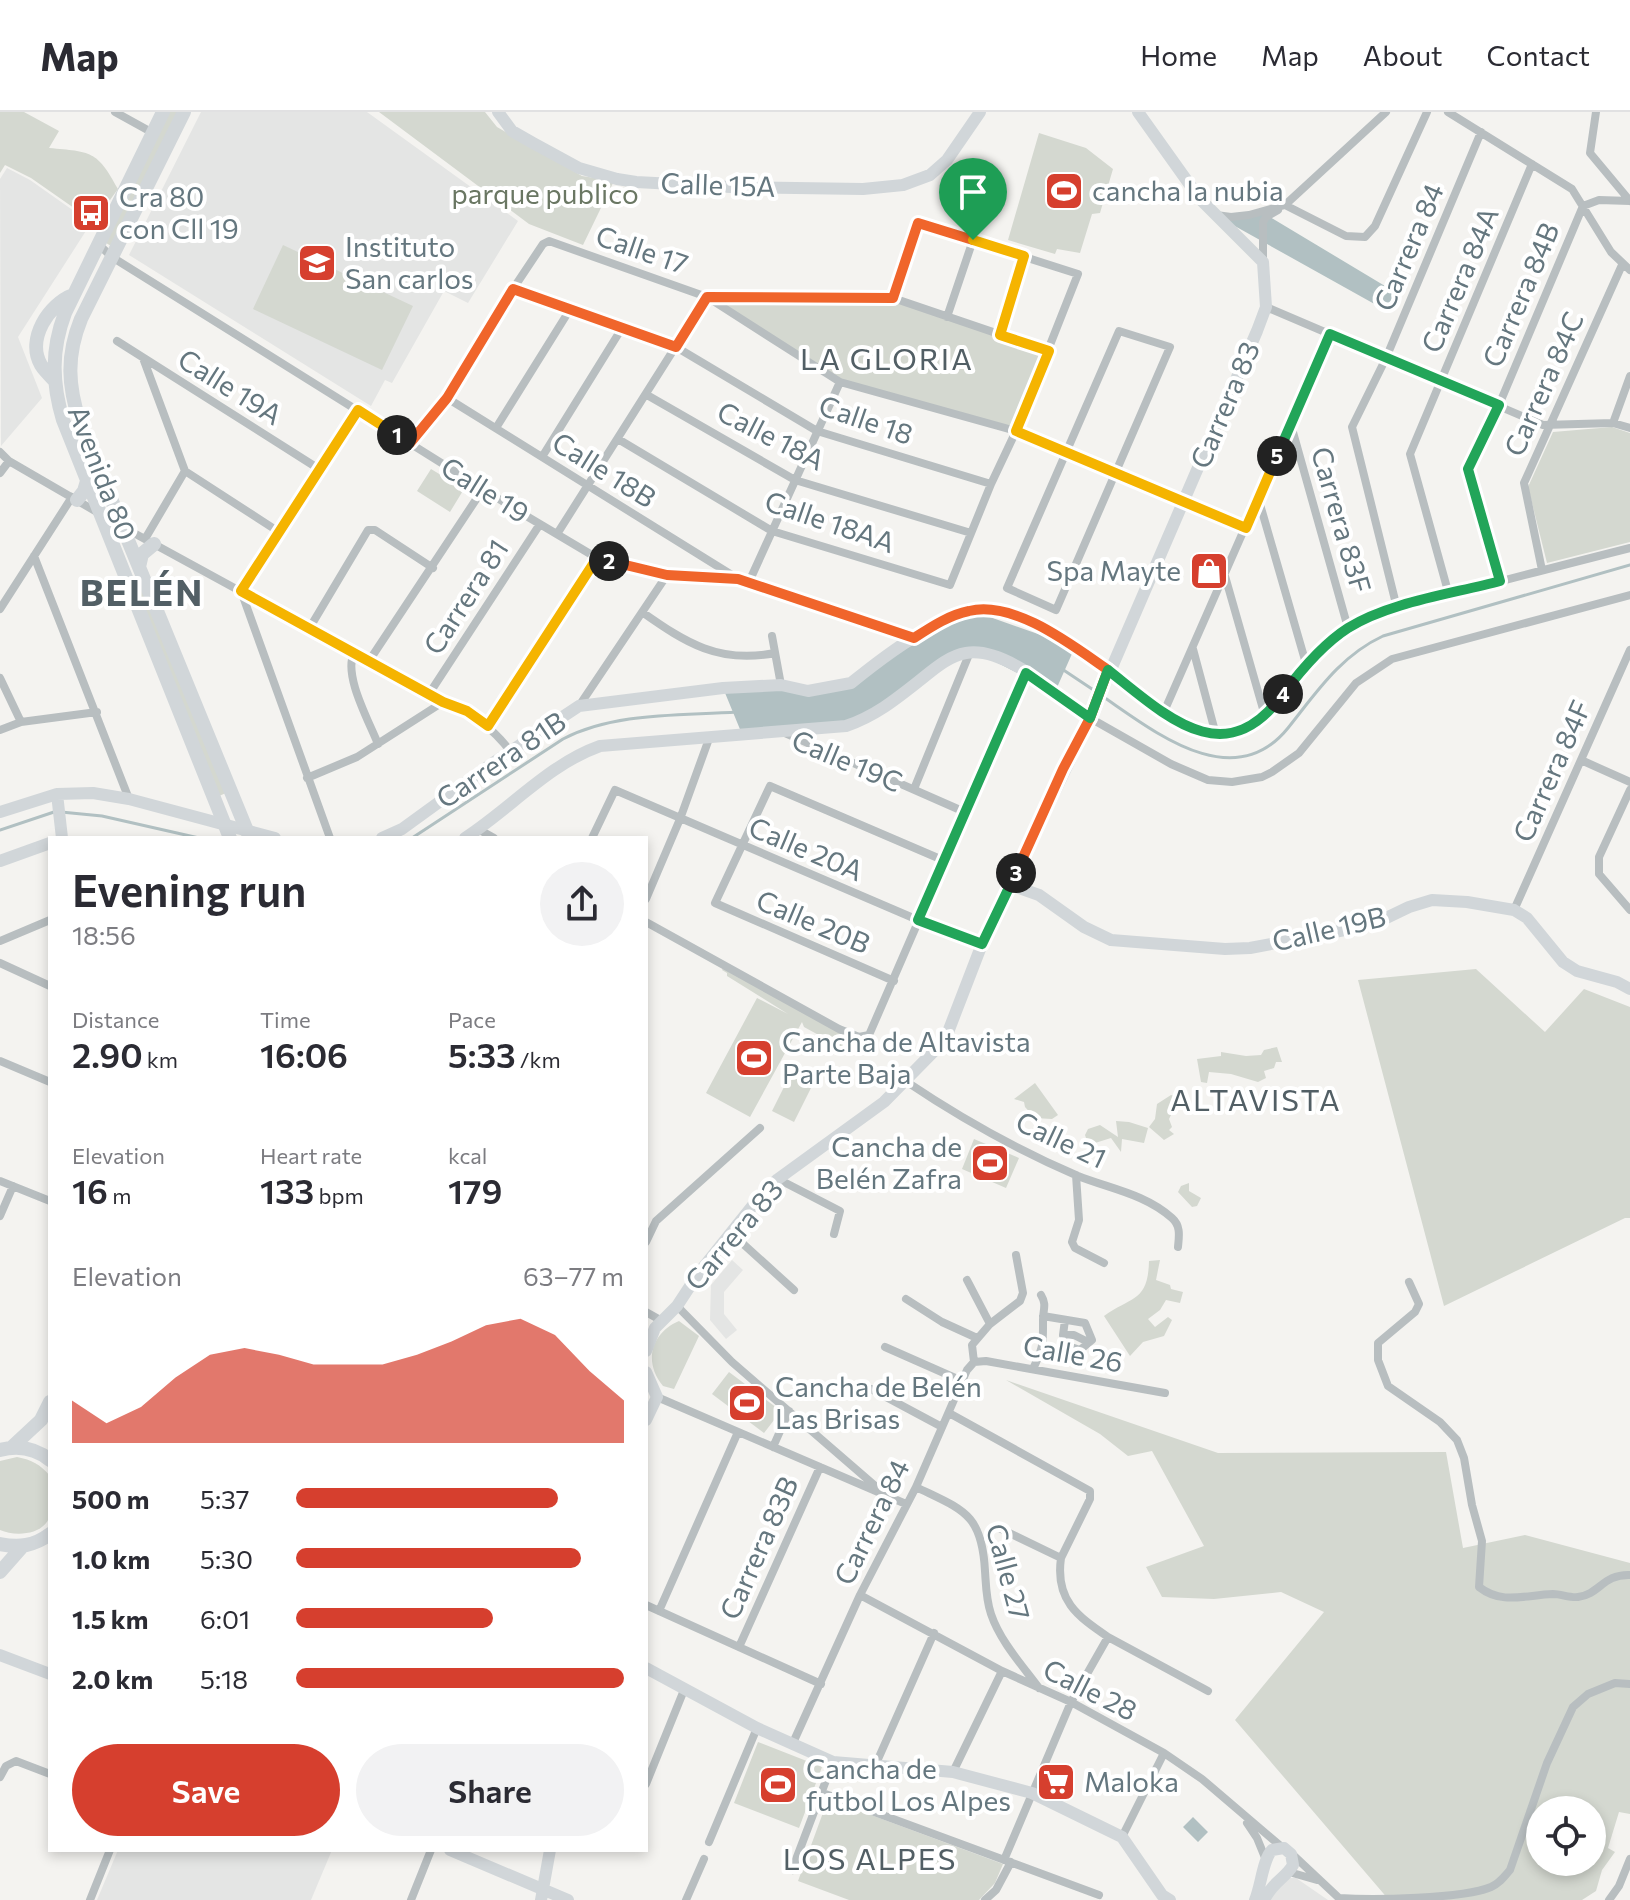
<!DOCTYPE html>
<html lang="en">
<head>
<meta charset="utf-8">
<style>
  :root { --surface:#fff; --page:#f2f2f3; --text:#2b2b33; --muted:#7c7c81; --line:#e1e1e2; --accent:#d63f2e }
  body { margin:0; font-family:Commissioner,sans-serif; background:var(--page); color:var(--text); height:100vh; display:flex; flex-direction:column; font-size:30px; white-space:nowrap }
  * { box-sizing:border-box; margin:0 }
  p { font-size:26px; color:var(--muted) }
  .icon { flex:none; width:44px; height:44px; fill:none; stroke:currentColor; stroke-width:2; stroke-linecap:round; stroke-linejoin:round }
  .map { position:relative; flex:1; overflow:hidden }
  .drawer { position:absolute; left:48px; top:724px; width:600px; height:1016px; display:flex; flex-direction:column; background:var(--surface); border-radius:0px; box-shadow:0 4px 12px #0003 }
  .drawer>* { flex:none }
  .fabs { position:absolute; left:1526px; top:1684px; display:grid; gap:16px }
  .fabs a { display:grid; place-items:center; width:80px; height:80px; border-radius:50%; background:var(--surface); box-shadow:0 4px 12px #0003; font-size:40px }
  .pin { position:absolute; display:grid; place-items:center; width:68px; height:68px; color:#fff; margin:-82px -34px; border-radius:50% 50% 50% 0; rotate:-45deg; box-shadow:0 0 8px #0007 }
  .pin .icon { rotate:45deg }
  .km { position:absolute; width:40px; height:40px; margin:-20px; border-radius:50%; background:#222; color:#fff; font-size:22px; line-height:40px; text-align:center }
  .round { display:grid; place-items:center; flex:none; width:84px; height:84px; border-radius:42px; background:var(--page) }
  .summary { display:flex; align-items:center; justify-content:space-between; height:136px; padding:0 24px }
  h1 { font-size:44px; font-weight:600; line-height:60px }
  .figures { display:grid; grid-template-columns:repeat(3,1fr); gap:12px; height:136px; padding:8px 24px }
  .figures div { display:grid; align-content:center }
  .figures b { font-size:34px; font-weight:600 }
  .figures small { font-size:22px; font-weight:400 }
  .figures p { font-size:22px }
  .chart { height:224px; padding:16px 24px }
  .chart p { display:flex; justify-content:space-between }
  .chart svg { width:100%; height:144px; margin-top:8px; fill:var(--accent); opacity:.7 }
  .primary-button { display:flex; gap:16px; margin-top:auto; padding:16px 24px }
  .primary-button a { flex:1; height:92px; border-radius:48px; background:var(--accent); color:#fff; font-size:32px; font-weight:600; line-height:92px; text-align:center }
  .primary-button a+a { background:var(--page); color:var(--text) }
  ul { padding:0 24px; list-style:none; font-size:26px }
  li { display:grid; grid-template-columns:128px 96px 1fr; align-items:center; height:60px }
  li i { height:20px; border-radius:10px; background:var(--accent) }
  header { display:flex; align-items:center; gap:48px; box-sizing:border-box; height:112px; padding:0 40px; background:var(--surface); border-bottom:2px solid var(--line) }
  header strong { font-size:38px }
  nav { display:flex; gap:44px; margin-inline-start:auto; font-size:28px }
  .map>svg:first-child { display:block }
</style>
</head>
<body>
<header>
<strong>Map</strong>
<nav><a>Home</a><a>Map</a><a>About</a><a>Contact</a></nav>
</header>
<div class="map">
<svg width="1630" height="1788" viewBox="0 0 1630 1788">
  <rect width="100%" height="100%" fill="#f4f3f0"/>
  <path fill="#e4e5e4" d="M201,0h166l151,109 -50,82 -24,-12 -52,92 -7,-3 -14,26 -242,-151z
    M7,56l23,12 61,43 -73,114 24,61 -41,48 -1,-267z
    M732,1148l11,10 -19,22v22l13,16 -11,9 -16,-19 1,-35z
    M118,1738h214l-21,50h-214z
    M1283,1766h13l32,22h-59z"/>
  <path fill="#d4d8d0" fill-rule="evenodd" d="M0,0h24l35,19 -10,17c42,4 48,2 69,41l-24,33 -63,-44 -26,-13 -5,8z
    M169,0h9l-65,135 -7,-4z
    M379,0h106l12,15 85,49 32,5 -31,64 -54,-21z
    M1039,21l47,15 27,21 -13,44 -8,1 -12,39 -23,-4 -2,5 -47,-14z
    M283,133l130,61 -31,64 -129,-61z
    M707,185l186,1 156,53 -33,80 -176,-49z
    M1612,315l18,6v109l-83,21 -19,-76 25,-55z
    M431,357l33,20 -14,23 -33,-21z
    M140,467l86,214 -7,3 -86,-214z
    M724,854l129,73 8,-1v8l-15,4 -42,-23 -2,-5 -52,95 -44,-24 51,-95 31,16 -61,-38v-3l-5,-3z
    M1476,857l69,63 39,-43 46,18v211h-5l-181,88 -86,-326z
    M1277,935l5,15h-6l-2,6 -10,3 2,7 -8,4 -27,-8 -22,-2 -2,11 -6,-1 -4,-23 24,-3v-4l25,4 15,-1 3,-5z
    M792,959l22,11 -20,40 -22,-11z
    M1035,971l23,32 -6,4 -17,-1 -10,-11 -1,-5 -10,-3z
    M1171,983l4,1 -4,11 2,4 -4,8 3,8 -3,3 5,4 -10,6 -15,-13 6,-8 2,-15z
    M1116,1009l13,1 19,6 -4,15 -22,-4 -1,13 -10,-14 -16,5 -8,-2 -2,-6 3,-6 12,-4 18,12z
    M974,1027l45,19 -13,30 -44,-19z
    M1189,1071v8l12,7 -4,8 -5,1 -14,-15 3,-6z
    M1160,1148l-4,20 14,5 1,4 12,3 -3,11 -14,-3 -6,10 -12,9 7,8 13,-10 4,3 -8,16 -21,6 -13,14 -26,-40c28,-20 44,-14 45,-55z
    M679,1209l20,15 -25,53 -11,-3c-20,-24 -12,-53 16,-65z
    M729,1260l52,39 -17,22 -52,-39z
    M1006,1268l212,73 228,-1 17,96 62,-13 105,28v251l-11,-2 -11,36 7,4 -13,18 -6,21 -14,9h-193l-154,-180 89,-108 -43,-20 -67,7 -52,-2 -16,-30 58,-21 -52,-95 -24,5 -28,-22zM1540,1698h52v52h-52z
    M17,1345c15,3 23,7 33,19 0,11 3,27 0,39 -5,20 -34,22 -50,15v-69z
    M758,1630l64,25 -23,61 -65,-25z
    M828,1687l175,65 -8,19 -16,17h-130l-51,-19z"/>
  <path fill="#b1c0c2" d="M1260,99l135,81 -8,19 -172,-96z
    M970,498l105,37 -20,45 -77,-39 -41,14 -65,49 -128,23 -21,-51 85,3 51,-14z
    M1193,1705l15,15 -10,10 -15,-15z"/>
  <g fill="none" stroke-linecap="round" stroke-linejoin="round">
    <path stroke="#b1c0c2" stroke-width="3" d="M1062,557l33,22
      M1105,586c51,35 129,97 183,30 28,-35 52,-72 95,-92l247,-71
      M61,700l41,4 97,22
      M0,718l54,-18
      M412,726l151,-99c52,-27 116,-23 174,-27"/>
    <path stroke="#b8bec0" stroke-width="8" d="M115,0l38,21
      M1448,0l124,77 39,63 19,18
      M1596,0l-6,41 40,48
      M1285,93l61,31 19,1 10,-11 52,-114
      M1583,94l16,-6 31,1
      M1216,103l15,2 18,-2 36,-10 101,-93
      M98,132l14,13 411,257 74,44 70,17 71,4 175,59
      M1263,149v-39l3,-5 12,-7
      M513,177l163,58 141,84 174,53
      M1266,195l277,118 70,-2 17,5
      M947,205l26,-77
      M1119,219l51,16 -114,263 -49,-22z
      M1000,223l24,-79
      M117,229l202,128
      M143,246l42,113 94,61
      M647,283l148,85 176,53
      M447,286l288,179
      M1613,311l17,-47
      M1291,313l57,203
      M496,316l73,-117
      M618,327l154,92 178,54 41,-101 25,-53 62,-157 -160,-51 -25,75
      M410,331l37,-45 66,-109 30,-45 6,-3 158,56 133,85 176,49 230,97
      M0,340l9,9 112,65 322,176c29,11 49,25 68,50
      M542,345l80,-129
      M0,361l9,-12
      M1259,389l48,166
      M557,422l150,-237 186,1 156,53
      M145,427l40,-68
      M34,444l95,243
      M1542,458l-18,-87 98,-218
      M1225,464l40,140
      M1500,469l-32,-112 31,-64 84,-199
      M749,470l91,-200
      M1449,483l-39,-141 122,-290
      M1397,496l-45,-181 34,-69 95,-226
      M0,497l72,-112
      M642,500c44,31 77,52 133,41
      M309,517l59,-99h7l58,38
      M772,524l9,49
      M1193,537l23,86
      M354,541c-11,22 15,68 24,91
      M369,549l114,-172
      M1108,558c35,28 78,75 127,63 42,-9 72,-82 114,-106 32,-18 69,-24 104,-33 59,-16 118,-31 177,-46
      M0,566l21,44
      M429,582l111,-170
      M579,594l88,-131
      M1163,602l167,-380
      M1090,606l81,46 37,16 24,2 30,-5 10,-5 27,-19 57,-70 36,-24 238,-64
      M488,614l109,-168
      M0,618l21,-8 76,-10
      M785,621l182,80
      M1581,648l49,22
      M307,666l50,-21 86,-55
      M914,677l56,-137
      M1630,678l-31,67v17l31,36
      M478,717l16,9
      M330,726l-89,-247 117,-181
      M592,726l23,-48 303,130 64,24
      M646,787l34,-80 30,-83
      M1514,798l116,-260
      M646,810l193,107 20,8 10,-2 157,-362
      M0,829l50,-21
      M0,851l50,23
      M894,869l-179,-78 55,-117 175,75
      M0,949l50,21
      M907,970c52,35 113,69 171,94 33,13 67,18 94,42 9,8 7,18 6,29
      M1076,1063l3,45 -7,22 3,6 29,15
      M778,1067l62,32 -6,23
      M0,1069l50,20
      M0,1104l13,-30
      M730,1120l64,58
      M646,1130l10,-21 104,-93
      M967,1168l23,44
      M1409,1170l10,22 -4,8 -37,31v17l10,26 52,36 17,18 7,18 8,47 10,36 -3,46c23,18 46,8 74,7 8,0 17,4 25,3 22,-3 25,-23 52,-22
      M906,1187l36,23 35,16
      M677,1194l55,56 156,135
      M646,1200l16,9
      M1043,1204l42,7 7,17 -12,10 -9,-3
      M1065,1208l-2,15h11l14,7
      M885,1235l77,34
      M974,1250l12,-1 179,32
      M1033,1257c11,-23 10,-25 10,-49 0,-11 4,-15 -2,-25
      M871,1277l71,38
      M657,1285l249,107
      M949,1301l141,78v8l-29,59
      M773,1335l16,-36
      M916,1375c47,23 66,26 69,84 1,14 1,29 6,43 9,27 31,51 48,74
      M999,1416l62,30c-6,42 16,58 47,79l-37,65 -67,158
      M860,1483l142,76 69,31 93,51 38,26 81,69
      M646,1493l175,79
      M659,1499l79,-179
      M1108,1525l100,54
      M739,1535l81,-180
      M792,1633l68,-150 56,-108 51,-117 7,-8 -2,-17 18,-21 30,-23 3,-8 -7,-38
      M875,1654l59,-133
      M953,1660l49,-101
      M0,1665l6,-11 10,-5 34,13
      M646,1672l38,-94
      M820,1680l279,103
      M1247,1711l10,15 9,22
      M1122,1725l42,-84
      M709,1730l48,-114
      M1292,1742l49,46
      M792,1758l41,-108
      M1289,1760l28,8
      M1339,1786c33,2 124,1 152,-11 9,-4 13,-10 19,-17l37,-107 26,-56 15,-13 27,-11 15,1
      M90,1788l20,-50
      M411,1788l20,-50
      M686,1788l18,-41
      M985,1788l11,-10 15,-28
      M1609,1788l10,-14 11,-27"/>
    <path stroke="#d1d6d9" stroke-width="12" d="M498,0l14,19 21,12 46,25 38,11 19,3 95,5 132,2 40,-4 27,-10 17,-15 33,-48
      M57,682l5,44
      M0,700l57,-18 36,-1 36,6 146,39
      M382,726l20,-9 91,-66 86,-57 144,-18 58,-3 27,6 43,-8c32,-26 96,-76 138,-74 40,2 88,39 119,61
      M465,726c45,-29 84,-74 135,-92l246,-20c29,-10 49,-26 73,-45 14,-11 29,-25 47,-28 40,-7 93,44 124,65
      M0,749l50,-18
      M1011,773l28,10 45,32 27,13 114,9 25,-1 100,-19 32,-9 27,-13 23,-7 35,2 47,8 13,8 36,44 14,9 40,11 13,7
      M646,1239l9,-23 22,-22 21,-32 64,-80 16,-15 106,-77 61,-62 37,-96 108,-226 167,-387 9,-24 -3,-45 -63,-63 -62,-87
      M646,1260l11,25 -11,23
      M0,1543l50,19
      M646,1556l111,60 76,34 120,10 79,21 90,44 40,58 8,5
      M450,1738l118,50
      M541,1788l9,-50
      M1255,1788c6,-14 8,-41 17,-50l12,-2 7,6 2,11c-8,14 -19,15 -29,35"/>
    <path stroke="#d1d6d9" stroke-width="14" d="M163,0l-98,201c-14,37 -13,70 -2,107l167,418
      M184,0l-103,207c-15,37 -13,67 -1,104l170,415
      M54,268c-4,-4 -10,-10 -13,-15 -15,-26 8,-61 32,-70
      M77,388l7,-9 3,-10
      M139,455l3,-13 12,-10
      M12,1335l29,-27 9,-18
      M0,1338c19,-5 35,-2 50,10
      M0,1432c19,4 34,2 50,-10
      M0,1460l22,-25"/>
  </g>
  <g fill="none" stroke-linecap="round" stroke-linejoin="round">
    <g stroke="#fff" stroke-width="16">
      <path id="split-1" d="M397,323l13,8 37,-45 66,-109 163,58 31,-50 186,1 25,-75 55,17"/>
    </g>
    <g stroke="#fff" stroke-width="16">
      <path id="split-2" d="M397,323l-39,-25 -117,181 202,111 24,9 21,15 109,-168 12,3"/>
    </g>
    <g stroke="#fff" stroke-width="16">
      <path id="split-3" d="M609,449l58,14 71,4 176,59c17,-11 35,-23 55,-27 46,-11 104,35 139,59l-18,48 -27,51 -47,104"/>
    </g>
    <g stroke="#fff" stroke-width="16">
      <path id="split-4" d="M1016,761l-34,71 -64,-24 108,-247 64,45 18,-48c57,45 117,105 175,24"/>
    </g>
    <g stroke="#fff" stroke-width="16">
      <path id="split-5" d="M1277,344l53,-122 169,71 -31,64 32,112c-48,13 -110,21 -152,47 -25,16 -47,42 -65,66"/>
    </g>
    <g stroke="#fff" stroke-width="16">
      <path id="split-6" d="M973,128l51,16 -24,79 49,16 -33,80 230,97 31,-72"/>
    </g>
    <use href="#split-1" stroke="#f0652b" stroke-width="10"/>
    <use href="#split-2" stroke="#f5b400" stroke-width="10"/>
    <use href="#split-3" stroke="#f0652b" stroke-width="10"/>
    <use href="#split-4" stroke="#22a559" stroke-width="10"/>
    <use href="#split-5" stroke="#22a559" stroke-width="10"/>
    <use href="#split-6" stroke="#f5b400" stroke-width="10"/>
  </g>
  <defs>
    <g id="stadium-square" transform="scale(2)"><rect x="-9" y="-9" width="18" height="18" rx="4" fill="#d63f2e" stroke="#fff"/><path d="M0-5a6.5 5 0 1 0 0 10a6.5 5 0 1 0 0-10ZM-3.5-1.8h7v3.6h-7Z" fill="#fff"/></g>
    <g id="bus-square" transform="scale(2)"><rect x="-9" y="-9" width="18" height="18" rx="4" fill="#d63f2e" stroke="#fff"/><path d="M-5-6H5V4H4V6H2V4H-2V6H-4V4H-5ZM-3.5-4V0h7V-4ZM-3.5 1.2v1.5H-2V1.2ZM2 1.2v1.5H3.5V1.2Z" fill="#fff"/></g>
    <g id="school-square" transform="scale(2)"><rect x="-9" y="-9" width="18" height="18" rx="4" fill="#d63f2e" stroke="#fff"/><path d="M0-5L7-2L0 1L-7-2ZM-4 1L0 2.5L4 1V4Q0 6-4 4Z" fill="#fff"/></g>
    <g id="shop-square" transform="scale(2)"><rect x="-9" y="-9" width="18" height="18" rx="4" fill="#d63f2e" stroke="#fff"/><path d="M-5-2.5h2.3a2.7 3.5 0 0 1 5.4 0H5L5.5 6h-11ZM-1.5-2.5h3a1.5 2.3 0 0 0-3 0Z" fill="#fff"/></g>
    <g id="supermarket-square" transform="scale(2)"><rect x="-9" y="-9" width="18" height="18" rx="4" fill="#d63f2e" stroke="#fff"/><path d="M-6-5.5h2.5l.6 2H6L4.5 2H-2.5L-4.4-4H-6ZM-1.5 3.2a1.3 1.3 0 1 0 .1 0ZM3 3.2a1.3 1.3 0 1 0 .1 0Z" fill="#fff"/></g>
  </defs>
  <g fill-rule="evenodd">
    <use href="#stadium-square" x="1064" y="79"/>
    <use href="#bus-square" x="91" y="101"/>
    <use href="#school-square" x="317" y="151"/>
    <use href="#shop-square" x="1209" y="459"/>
    <use href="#stadium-square" x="754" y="946"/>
    <use href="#stadium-square" x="990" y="1051"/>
    <use href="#stadium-square" x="747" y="1291"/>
    <use href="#supermarket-square" x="1056" y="1670"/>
    <use href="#stadium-square" x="778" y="1673"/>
  </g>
  <g text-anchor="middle" stroke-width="8" stroke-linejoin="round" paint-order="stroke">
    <g font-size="28" fill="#65777f" stroke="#fff">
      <text transform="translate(718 73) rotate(2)" y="10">Calle 15A</text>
      <text transform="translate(1409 135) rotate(-67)" y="10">Carrera 84</text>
      <text transform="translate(642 138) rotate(19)" y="10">Calle 17</text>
      <text transform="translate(1460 168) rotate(-67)" y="10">Carrera 84A</text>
      <text transform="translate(1521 183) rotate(-67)" y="10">Carrera 84B</text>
      <text transform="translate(1544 272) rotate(-66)" y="10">Carrera 84C</text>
      <text transform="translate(230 275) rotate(32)" y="10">Calle 19A</text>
      <text transform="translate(1225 293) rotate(-67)" y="10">Carrera 83</text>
      <text transform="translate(866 308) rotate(19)" y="10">Calle 18</text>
      <text transform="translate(771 324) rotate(27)" y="10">Calle 18A</text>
      <text transform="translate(604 358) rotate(32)" y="10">Calle 18B</text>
      <text transform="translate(102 361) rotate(69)" y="10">Avenida 80</text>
      <text transform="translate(485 378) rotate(32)" y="10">Calle 19</text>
      <text transform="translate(1341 408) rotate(74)" y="10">Carrera 83F</text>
      <text transform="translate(830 410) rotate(19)" y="10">Calle 18AA</text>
      <text transform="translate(466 485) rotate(-57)" y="10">Carrera 81</text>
      <text transform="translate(501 648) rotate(-34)" y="10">Carrera 81B</text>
      <text transform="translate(847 649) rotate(23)" y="10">Calle 19C</text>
      <text transform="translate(1552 659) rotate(-66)" y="10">Carrera 84F</text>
      <text transform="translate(806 737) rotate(23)" y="10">Calle 20A</text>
      <text transform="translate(813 810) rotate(23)" y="10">Calle 20B</text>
      <text transform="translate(1329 817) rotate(-13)" y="10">Calle 19B</text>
      <text transform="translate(1061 1028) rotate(25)" y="10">Calle 21</text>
      <text transform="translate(734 1123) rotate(-50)" y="10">Carrera 83</text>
      <text transform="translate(1073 1242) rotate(10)" y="10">Calle 26</text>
      <text transform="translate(872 1410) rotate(-64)" y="10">Carrera 84</text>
      <text transform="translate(759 1436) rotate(-66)" y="10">Carrera 83B</text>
      <text transform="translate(1008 1460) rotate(75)" y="10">Calle 27</text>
      <text transform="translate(1090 1578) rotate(27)" y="10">Calle 28</text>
    </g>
    <g font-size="28" fill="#65777f" stroke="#fff" text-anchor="start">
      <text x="1092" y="89">cancha la nubia</text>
      <text x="119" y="95">Cra 80<tspan x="119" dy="32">con Cll 19</tspan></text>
      <text x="345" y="145">Instituto<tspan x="345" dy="32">San carlos</tspan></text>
      <text x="1181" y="469" text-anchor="end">Spa Mayte</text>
      <text x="782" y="940">Cancha de Altavista<tspan x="782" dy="32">Parte Baja</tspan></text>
      <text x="962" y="1045" text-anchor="end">Cancha de<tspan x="962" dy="32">Belén Zafra</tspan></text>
      <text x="775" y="1285">Cancha de Belén<tspan x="775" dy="32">Las Brisas</tspan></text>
      <text x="806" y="1667">Cancha de<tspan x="806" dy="32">futbol Los Alpes</tspan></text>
      <text x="1084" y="1680">Maloka</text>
    </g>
    <g font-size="28" fill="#6a7763" stroke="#fff">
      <text x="545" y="92">parque publico</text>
    </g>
    <g font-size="30" letter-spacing="2" fill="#525f65" stroke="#fff">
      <text x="887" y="258">LA GLORIA</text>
      <text x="1256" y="999">ALTAVISTA</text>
      <text x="870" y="1758">LOS ALPES</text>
    </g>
    <g font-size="36" font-weight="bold" letter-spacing="2" fill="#525f65" stroke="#fff">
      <text x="142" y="494">BELÉN</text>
    </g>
  </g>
</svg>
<div class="fabs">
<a><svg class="icon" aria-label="locate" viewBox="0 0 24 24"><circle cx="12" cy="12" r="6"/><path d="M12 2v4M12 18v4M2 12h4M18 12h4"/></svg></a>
</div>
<div class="pin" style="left:973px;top:128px;background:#1e9e55"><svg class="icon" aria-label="arrive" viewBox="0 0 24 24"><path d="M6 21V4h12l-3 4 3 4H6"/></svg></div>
<b class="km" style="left:397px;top:323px">1</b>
<b class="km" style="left:609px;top:449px">2</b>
<b class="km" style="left:1016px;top:761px">3</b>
<b class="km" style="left:1283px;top:582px">4</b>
<b class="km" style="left:1277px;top:344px">5</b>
<section class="drawer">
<div class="summary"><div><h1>Evening run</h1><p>18:56</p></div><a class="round"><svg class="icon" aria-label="share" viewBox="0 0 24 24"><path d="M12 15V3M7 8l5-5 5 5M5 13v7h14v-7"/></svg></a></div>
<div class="figures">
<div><p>Distance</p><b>2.90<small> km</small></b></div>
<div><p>Time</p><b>16:06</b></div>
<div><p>Pace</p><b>5:33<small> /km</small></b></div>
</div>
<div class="figures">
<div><p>Elevation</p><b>16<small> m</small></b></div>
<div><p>Heart rate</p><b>133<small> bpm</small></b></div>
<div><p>kcal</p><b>179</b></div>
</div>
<div class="chart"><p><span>Elevation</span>63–77 m</p>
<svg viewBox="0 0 160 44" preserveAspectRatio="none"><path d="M0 44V31L10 38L20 33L30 24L40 17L50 15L60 17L70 20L80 20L90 20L100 17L110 13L120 8L130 6L140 11L150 22L160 31V44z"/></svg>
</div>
<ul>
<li><b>500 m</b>5:37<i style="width:80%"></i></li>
<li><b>1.0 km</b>5:30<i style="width:87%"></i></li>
<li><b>1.5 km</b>6:01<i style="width:60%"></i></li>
<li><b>2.0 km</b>5:18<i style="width:100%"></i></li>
</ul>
<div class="primary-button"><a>Save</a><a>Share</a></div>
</section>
</div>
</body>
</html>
